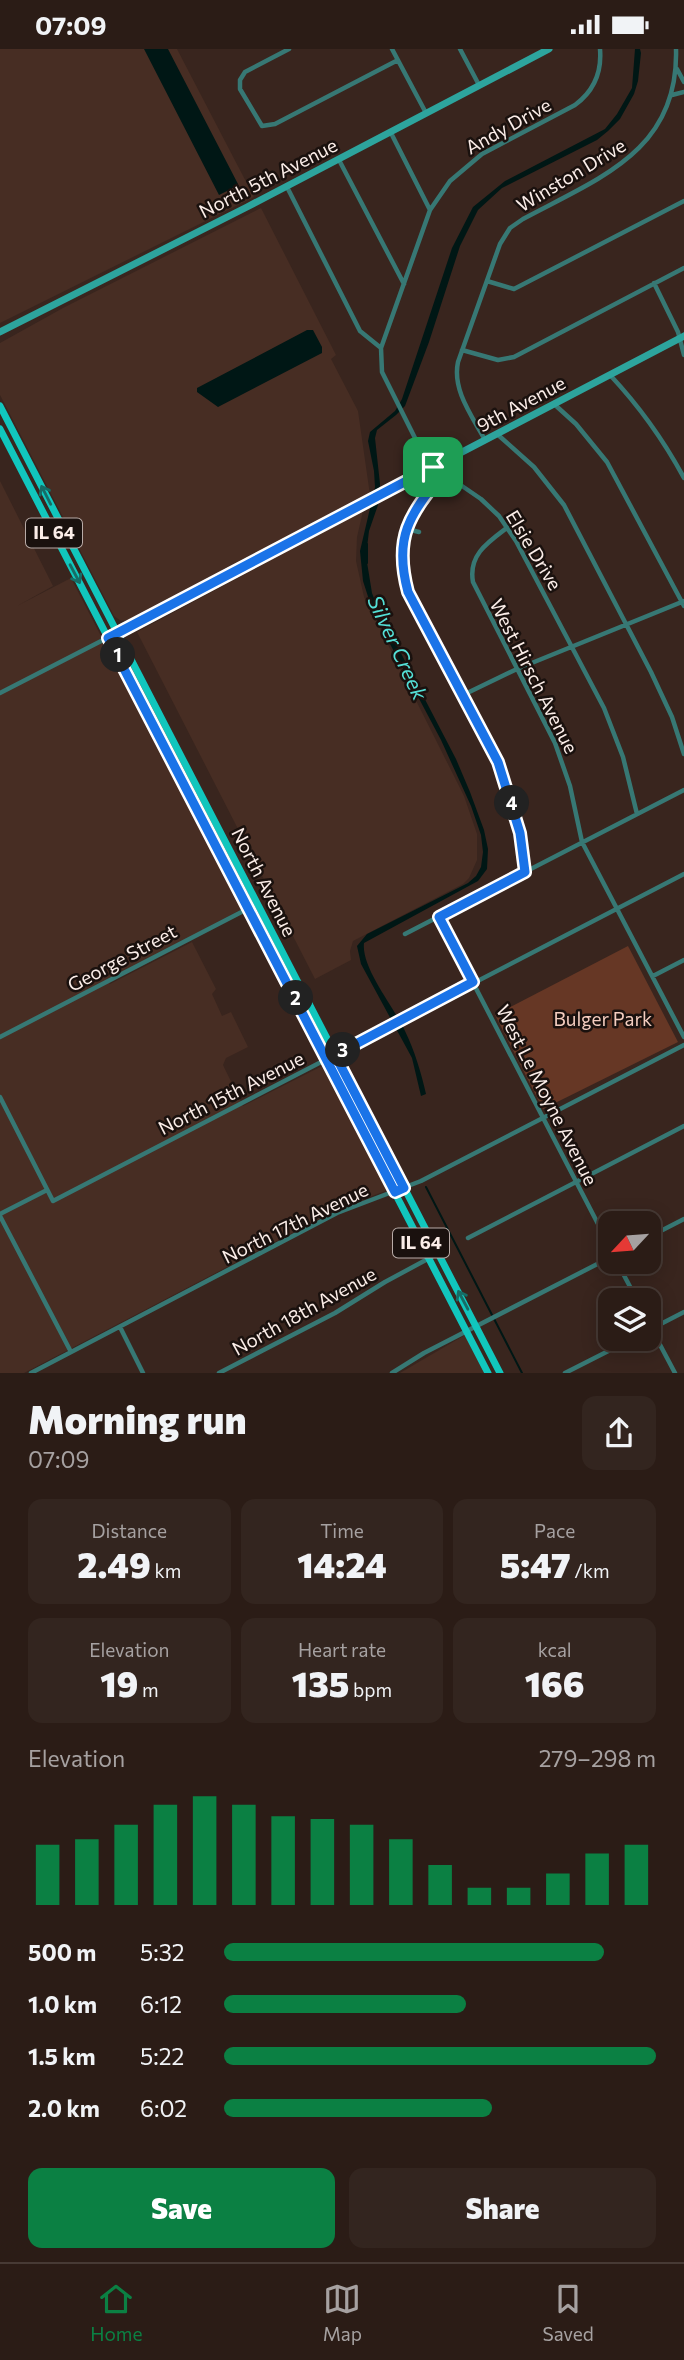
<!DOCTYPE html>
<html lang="en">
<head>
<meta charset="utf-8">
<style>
  :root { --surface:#2b1c16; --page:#33251f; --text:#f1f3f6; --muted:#a6a1a1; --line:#473a35; --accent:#0b8043 }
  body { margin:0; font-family:Commissioner,sans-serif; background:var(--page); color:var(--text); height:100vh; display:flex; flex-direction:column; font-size:26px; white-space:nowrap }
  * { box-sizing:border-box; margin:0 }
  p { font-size:23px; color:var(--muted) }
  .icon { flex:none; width:38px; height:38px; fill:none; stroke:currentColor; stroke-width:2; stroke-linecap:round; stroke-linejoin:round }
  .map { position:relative; height:1324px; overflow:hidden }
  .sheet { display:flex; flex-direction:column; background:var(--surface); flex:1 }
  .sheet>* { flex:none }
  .needle { width:46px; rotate:244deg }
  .controls { position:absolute; left:598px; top:1162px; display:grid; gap:14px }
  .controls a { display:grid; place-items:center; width:63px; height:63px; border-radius:14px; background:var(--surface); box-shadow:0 4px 18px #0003,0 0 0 2px var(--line); font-size:35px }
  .pin { position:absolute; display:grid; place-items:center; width:60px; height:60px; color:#fff; margin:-30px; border-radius:14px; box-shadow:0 4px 10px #0006 }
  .km { position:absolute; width:35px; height:35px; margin:-18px; border-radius:50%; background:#222; color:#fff; font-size:19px; line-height:35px; text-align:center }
  .round { display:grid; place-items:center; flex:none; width:74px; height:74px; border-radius:14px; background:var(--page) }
  .headline { display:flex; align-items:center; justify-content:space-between; height:119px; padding:0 28px }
  h1 { font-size:38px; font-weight:800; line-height:52px }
  .metrics { display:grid; grid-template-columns:repeat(3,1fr); gap:10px; height:119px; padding:7px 28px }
  .metrics div { display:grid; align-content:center; border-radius:14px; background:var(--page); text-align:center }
  .metrics b { font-size:35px; font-weight:800 }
  .metrics small { font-size:19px; font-weight:400 }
  .metrics p { font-size:19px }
  .chart { height:196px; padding:14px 28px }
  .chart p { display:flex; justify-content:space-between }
  .chart svg { width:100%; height:126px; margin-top:7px; stroke:var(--accent); stroke-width:6 }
  .cta { display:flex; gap:14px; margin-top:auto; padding:14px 28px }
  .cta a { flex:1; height:80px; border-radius:14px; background:var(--accent); color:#fff; font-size:28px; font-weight:800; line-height:80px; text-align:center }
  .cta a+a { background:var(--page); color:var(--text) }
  ul { padding:0 28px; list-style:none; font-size:23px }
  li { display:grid; grid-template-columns:112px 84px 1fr; align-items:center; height:52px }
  li i { height:18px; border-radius:9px; background:var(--accent) }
  .status { display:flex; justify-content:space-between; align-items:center; height:49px; padding:0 35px; background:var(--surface); direction:ltr }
  .status svg { height:19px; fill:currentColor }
  .tab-bar { display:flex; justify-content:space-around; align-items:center; height:98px; border-top:2px solid var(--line); background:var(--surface); font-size:19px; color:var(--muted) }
  .tab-bar a { display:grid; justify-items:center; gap:4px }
  .tab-bar .active { color:var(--accent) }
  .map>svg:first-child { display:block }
</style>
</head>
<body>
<div class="status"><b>07:09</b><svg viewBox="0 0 49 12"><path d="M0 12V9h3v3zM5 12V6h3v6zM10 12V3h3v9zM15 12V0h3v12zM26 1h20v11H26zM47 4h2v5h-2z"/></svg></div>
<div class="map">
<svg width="684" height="1324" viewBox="0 0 684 1324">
  <rect width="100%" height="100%" fill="#39251e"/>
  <path fill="#472d23" d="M0,0h177l77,148 -254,126z
    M261,159l75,147 -5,4 27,52 12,84 -133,67 -106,58 -10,1 -7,-5 -114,-221v-52l63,-35z
    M0,432l53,105 -36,20 54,-28 171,331 -134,72 2,3 82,-42 24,47 -4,5 10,22 9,-4 17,35 -22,11 -3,7 20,41 81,-41 62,120 -1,6 -47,18 -314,164h-24z
    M363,462l-6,26 -1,24 8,36 100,199 13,38v26l-8,18 -6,6 -110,57 -3,10 1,9 -36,19 -178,-347z
    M465,1286l19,38h-84z"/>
  <path fill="#663725" d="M628,897l50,96 -135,67 -48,-94z"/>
  <path fill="#001715" d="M144,0h24l70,135 -1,2 -18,9z
    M635,0h5l1,4 -3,28 -4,13 -14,25 -12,12 -11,9 -95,48 -24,22 -18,36 -31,96 -24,64 -9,9 -19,15 -2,8 5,46 -2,21 -9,26 -3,25 6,37 6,16 78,150 14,33 14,38 4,19 -1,20 -9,12 -114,62c-3,25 30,64 41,88 10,21 16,41 21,63l-5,2 -9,-38 -51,-94 -4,-18 10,-12 101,-51 8,-7 5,-9 2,-15 -2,-17 -10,-29 -30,-66 -68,-128 -10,-31 -3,-30 15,-64 -1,-16 -6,-30 2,-9 25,-21 7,-12 50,-151 21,-41 32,-26 100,-52 12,-15 15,-26z
    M307,281h6l9,17v6l-104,54 -21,-15v-4z"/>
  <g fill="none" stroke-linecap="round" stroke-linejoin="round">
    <path stroke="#001715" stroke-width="2" d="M367,514v-19
      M426,1138l96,186"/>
    <path stroke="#377874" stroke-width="4.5" d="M289,0l-44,23 -5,8v9l22,37 13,-2 123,-64
      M392,0l34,64
      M460,0l19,36
      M677,20l7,13
      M672,46l12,-3
      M391,84l39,77
      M339,111l65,124
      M287,138l73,144 21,17 1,24 45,90 54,37 18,17 17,25 88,167 19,49 14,57
      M487,232l27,8 170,-88
      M654,234l24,49 6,23
      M381,299l49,-138 20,-29 32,-27 93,-49c19,-14 27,-32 25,-56
      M462,301l36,10 16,-3 170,-89
      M610,326c30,32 53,64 74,103
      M554,355l22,20 31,38 77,144
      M497,385l37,33 30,38 87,167 21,45 12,37
      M485,391c-13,-24 -33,-50 -27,-78l42,-118 10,-16 13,-9c76,-41 156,-68 153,-170
      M443,424c-33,42 -49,63 -35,119l90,170c13,36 22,72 27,110
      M508,478c-20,15 -40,28 -35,55l82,161 15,43 12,56 102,195
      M407,480l12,3
      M0,644l107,-55
      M463,646l54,-26 167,-68
      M439,868l172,332
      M405,885l279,-144
      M653,927l31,-16
      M0,988l257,-133
      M0,1048l53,104 631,-327
      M0,1165l47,-24
      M0,1167l71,136
      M649,1188l35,-18
      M468,1189l216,-112
      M617,1213l20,38
      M649,1275l26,49
      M120,1278l23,46
      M651,1280l33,-17
      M31,1324l306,-160 84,-32 263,-136
      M219,1324l116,-60 50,-31 52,-28
      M392,1324l32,-20 187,-96
      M565,1324l67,-34"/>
    <path stroke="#2da49d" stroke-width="7" d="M0,283l247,-125 302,-158
      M108,588l576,-301"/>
    <path stroke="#11c6bd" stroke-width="7" d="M0,357l500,967
      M0,380l488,944"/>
  </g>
  <defs><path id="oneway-shaft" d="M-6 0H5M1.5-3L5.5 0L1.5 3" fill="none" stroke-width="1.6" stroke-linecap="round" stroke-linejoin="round" transform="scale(1.75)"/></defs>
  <g stroke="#166c66">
    <use href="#oneway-shaft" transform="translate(46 446) rotate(-117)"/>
    <use href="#oneway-shaft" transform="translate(75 525) rotate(62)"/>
    <use href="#oneway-shaft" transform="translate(463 1251) rotate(-118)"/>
  </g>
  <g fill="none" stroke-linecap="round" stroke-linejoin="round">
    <g stroke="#fff" stroke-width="14">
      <path id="route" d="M433,418l10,6c-33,42 -50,63 -35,119l90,170 22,71 5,39 -86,45 34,65 -138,73 69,133 -9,4 -287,-554z"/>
    </g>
    <use href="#route" stroke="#1a73e8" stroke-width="9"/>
  </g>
  <g text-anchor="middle" stroke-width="5" stroke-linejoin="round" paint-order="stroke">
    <g fill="#1a110e" stroke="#b8aba7" stroke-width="2">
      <rect x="26" y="469.5" width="56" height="29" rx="5"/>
      <rect x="393" y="1179.5" width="56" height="29" rx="5"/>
    </g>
    <g font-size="18" font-weight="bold" fill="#fbede8">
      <text x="54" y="490">IL 64</text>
      <text x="421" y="1200">IL 64</text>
    </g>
    <g font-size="19" fill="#fbede8" stroke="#1a110e">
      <text transform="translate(508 77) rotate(-29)" y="7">Andy Drive</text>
      <text transform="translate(571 126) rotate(-31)" y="7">Winston Drive</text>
      <text transform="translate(268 129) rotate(-27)" y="7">North 5th Avenue</text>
      <text transform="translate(521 355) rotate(-28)" y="7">9th Avenue</text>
      <text transform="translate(534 501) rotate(59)" y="7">Elsie Drive</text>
      <text transform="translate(534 627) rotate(63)" y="7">West Hirsch Avenue</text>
      <text transform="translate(264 833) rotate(63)" y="7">North Avenue</text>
      <text transform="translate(122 909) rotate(-28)" y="7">George Street</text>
      <text transform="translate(231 1044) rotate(-27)" y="7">North 15th Avenue</text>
      <text transform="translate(547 1046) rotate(63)" y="7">West Le Moyne Avenue</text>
      <text transform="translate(295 1174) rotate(-26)" y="7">North 17th Avenue</text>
      <text transform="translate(304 1262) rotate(-29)" y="7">North 18th Avenue</text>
    </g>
    <g font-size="19" fill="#f4cdbf" stroke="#1a110e">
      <text x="603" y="977">Bulger Park</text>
    </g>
    <g font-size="21" font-style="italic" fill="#54dfd6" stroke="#1a110e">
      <text transform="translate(397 599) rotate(65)" y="7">Silver Creek</text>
    </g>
  </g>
</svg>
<div class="controls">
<a><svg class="needle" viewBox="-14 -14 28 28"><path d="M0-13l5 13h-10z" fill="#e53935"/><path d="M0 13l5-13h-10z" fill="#a6a1a1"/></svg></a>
<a><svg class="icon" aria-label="layers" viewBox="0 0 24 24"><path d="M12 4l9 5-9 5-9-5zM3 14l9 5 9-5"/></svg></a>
</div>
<div class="pin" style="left:433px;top:418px;background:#1e9e55"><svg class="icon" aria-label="arrive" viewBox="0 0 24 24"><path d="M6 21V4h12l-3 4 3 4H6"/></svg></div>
<b class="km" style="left:118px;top:606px">1</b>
<b class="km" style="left:296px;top:949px">2</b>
<b class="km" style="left:343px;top:1001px">3</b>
<b class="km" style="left:512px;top:754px">4</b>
</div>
<section class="sheet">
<div class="headline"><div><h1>Morning run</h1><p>07:09</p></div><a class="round"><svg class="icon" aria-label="share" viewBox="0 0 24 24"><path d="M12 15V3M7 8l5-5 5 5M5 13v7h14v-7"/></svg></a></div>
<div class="metrics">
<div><p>Distance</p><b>2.49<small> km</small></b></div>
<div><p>Time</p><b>14:24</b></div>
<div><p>Pace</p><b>5:47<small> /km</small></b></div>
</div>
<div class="metrics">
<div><p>Elevation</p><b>19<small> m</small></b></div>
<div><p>Heart rate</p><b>135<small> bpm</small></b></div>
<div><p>kcal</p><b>166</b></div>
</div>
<div class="chart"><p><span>Elevation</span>279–298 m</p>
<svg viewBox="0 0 160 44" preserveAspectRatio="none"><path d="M5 44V23M15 44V21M25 44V16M35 44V9M45 44V6M55 44V9M65 44V13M75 44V14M85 44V16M95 44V21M105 44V30M115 44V38M125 44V38M135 44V33M145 44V26M155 44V23"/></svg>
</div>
<ul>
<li><b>500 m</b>5:32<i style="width:88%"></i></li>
<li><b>1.0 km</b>6:12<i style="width:56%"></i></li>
<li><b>1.5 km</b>5:22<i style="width:100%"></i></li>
<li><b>2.0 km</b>6:02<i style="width:62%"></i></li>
</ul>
<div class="cta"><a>Save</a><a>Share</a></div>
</section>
<nav class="tab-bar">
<a class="active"><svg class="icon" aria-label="home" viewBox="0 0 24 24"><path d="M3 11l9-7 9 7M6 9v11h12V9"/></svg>Home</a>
<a><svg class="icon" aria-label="map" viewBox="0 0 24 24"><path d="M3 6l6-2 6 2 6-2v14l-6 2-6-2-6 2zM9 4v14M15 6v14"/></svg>Map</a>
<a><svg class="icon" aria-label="saved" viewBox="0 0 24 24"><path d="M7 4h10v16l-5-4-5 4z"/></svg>Saved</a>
</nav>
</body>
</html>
